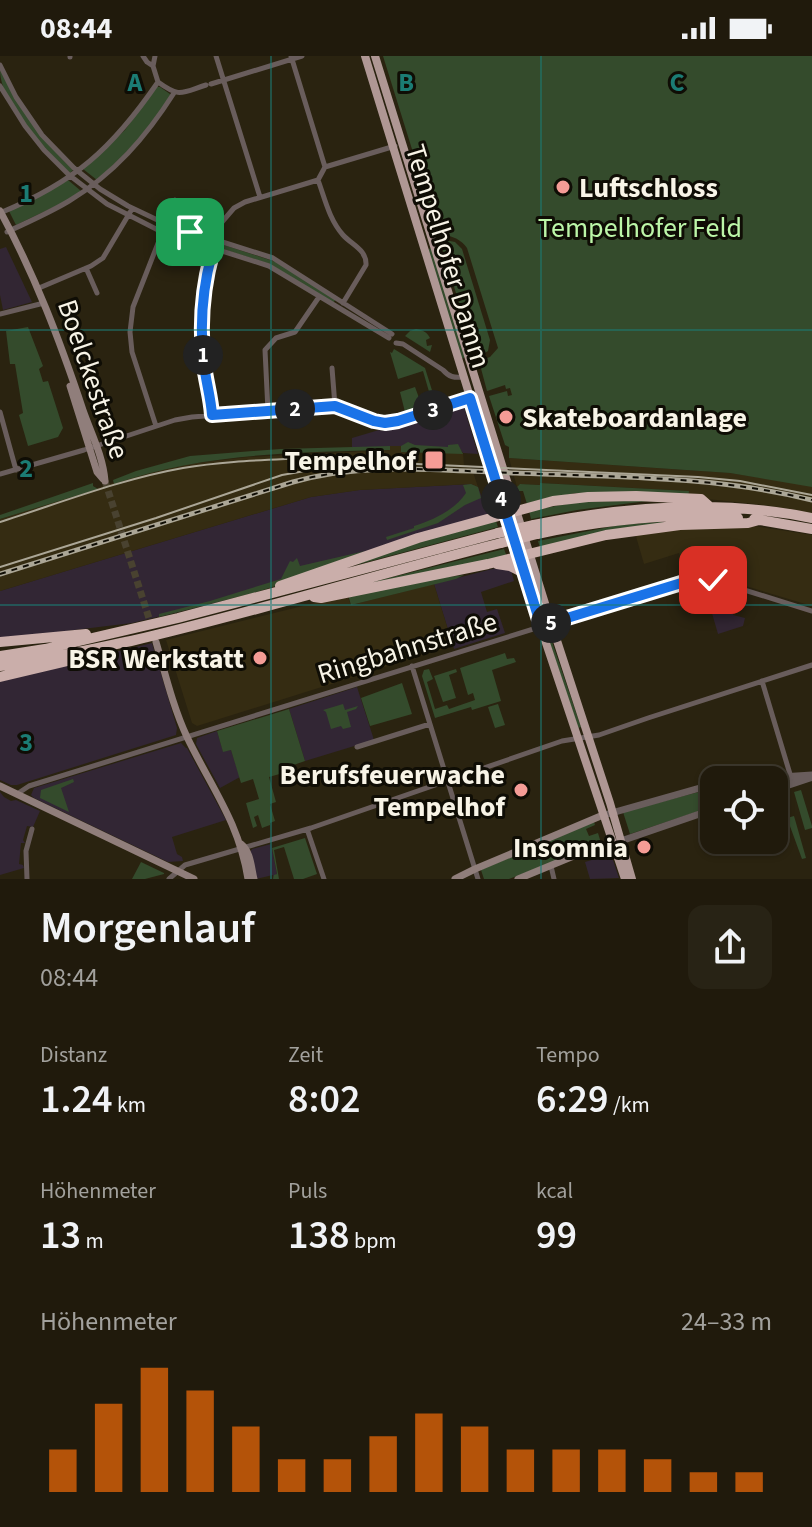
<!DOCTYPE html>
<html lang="de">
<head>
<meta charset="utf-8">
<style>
  :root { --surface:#201a0c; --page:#282315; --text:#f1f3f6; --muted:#a2a19d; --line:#3d382d; --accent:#b45309 }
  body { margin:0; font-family:"Source Sans 3",sans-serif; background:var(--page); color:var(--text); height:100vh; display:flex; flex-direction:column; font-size:30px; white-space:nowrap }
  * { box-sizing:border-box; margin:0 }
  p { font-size:26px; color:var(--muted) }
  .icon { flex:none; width:44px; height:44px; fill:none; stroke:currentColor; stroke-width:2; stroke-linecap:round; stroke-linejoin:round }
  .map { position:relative; height:823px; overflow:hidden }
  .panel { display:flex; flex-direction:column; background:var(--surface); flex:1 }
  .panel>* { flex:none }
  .controls { position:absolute; left:700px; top:710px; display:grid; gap:16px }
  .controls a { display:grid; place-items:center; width:88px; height:88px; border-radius:16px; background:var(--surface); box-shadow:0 2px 6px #0004,0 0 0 2px var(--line); font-size:40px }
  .pin { position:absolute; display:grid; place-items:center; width:68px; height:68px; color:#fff; margin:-34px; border-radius:16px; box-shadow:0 4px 12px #0006 }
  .km { position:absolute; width:40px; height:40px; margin:-20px; border-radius:50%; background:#222; color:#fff; font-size:22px; line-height:40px; text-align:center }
  .round { display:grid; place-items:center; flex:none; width:84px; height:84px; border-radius:16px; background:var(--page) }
  .headline { display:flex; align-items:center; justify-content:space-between; height:136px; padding:0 40px }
  h1 { font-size:44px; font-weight:600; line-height:60px }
  .figures { display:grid; grid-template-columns:repeat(3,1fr); gap:12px; height:136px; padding:8px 40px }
  .figures div { display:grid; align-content:center }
  .figures b { font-size:40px; font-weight:600 }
  .figures small { font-size:22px; font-weight:400 }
  .figures p { font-size:22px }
  .chart { height:224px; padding:16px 40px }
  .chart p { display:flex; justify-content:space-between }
  .chart svg { width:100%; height:144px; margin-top:8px; stroke:var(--accent); stroke-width:6 }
  .status { display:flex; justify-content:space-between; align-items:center; height:56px; padding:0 40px; background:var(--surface); direction:ltr }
  .status svg { height:22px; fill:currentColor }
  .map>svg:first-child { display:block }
</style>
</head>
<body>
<div class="status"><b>08:44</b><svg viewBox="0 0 49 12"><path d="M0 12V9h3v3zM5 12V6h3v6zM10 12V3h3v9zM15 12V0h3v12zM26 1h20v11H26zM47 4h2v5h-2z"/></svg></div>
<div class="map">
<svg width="812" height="823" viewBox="0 0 812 823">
  <rect width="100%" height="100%" fill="#2a2310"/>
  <path fill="#322634" d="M464,351l14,47 -15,-1 -4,-5 -107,-1v-9l27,-8 5,1z
    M471,428l7,3 10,27 -196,67 -89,25 -71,17 -132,16v-48l311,-94 48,-7z
    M496,512l15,2 3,11 -33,11 6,20 10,-3 8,24 -51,16 -20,-65z
    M152,587l25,85 -1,7 -159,50h-6l-11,-5v-100z
    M357,631l17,53 -69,21 -16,-52z
    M217,675l6,20 8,-1 9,27 -20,11 -24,-44 1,-6z
    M181,687l5,5h1l39,72 -54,17 5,17 5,3 1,4 -15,1 -134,-64 -3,-3 3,-7z
    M0,736l4,5 7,4 5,-1 24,11 -7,16 -6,-1 -4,14 2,3h-4l-2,21 4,1 1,3 -24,7z
    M271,788l6,30 -4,5v-4l-17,4 -6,-27 2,-3z
    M611,798l8,24 -29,1 -5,-17z"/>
  <path fill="#352c12" d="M390,390h11l62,7 1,12h4l4,4 6,18 -7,-3 -111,6 -49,7 -311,94v-72l138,-44 50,-11 60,-7 141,-7z
    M509,402l221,15 77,12 5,2v26l-47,-8 -77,-8v-6l-147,-8 -1,2 -19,-1 -4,3z
    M748,469l64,10v71l-103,-31 -12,-1 -10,3 -8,-24 -35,11 -9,-31 36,-4z
    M434,528l19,62 -75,23 -2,-2 -15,5 -1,3 -163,51 -5,-3 -26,-83 181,-45 4,10z"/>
  <path fill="#322633" d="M6,191l26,55 -29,8 -3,-15v-46z
    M720,536l18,3 -5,20 12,3 -2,8 -25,8 -11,-38 8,-3 1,3z"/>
  <path fill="#344b2c" d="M383,0h429v431l-82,-14 -221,-15v-11l-4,-2 -16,-49 18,-5 1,5 4,-1 -2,-7 -4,1 -1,-4 -18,6 -8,-30 11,-4 8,-9 -31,-100c-6,-9 -18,-14 -28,-12z
    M0,14c20,38 42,70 73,100l-3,3c-23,-23 -70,-69 -70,-103z
    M156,31h4l10,7v3c-20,32 -45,58 -73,83l-14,-11 42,-39z
    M68,124l13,11 -17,11 -48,23 -7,-14z
    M445,184l10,2 7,7 28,91 -2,11 -10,6 -7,-15 -31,-101z
    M221,188l55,18 60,37 -3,4 -63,-39 -50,-16z
    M431,192l34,109 -4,2 -33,-109z
    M28,271l15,39 -4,3 4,13 5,-1 15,47 -5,9 -30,9 -9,-31 4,-2 -8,-49h-5l-4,-33z
    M416,273c7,1 11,3 14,9l-4,2 1,6 5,-1 -2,7 -25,-16 5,-5z
    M394,293l31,19 11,35 -4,-1 -9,-31 -25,8 -8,-27 2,1z
    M415,331l7,19 -17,6 -5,-20z
    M408,386l7,3 33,2v-2l10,-1 5,10 -62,-2v-6z
    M390,390v4c-91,2 -189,3 -276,34l-1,-4 23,-9 54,-15 90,-7z
    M93,427v3l5,3 -98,30v-4z
    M540,427l149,8 -1,6 -82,-4h-31l-48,11 -4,-13h-4l-2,-4 3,-3 20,1z
    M471,428l7,3 3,11 -16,7 -27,18 -51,17 -1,-3 28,-9v-2c19,-6 41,-16 52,-33l-3,-8z
    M655,444l-78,10 -46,9 -2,-8 48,-9z
    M495,462l3,9 -142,38 19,-10z
    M658,466h17l-135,26 -2,-7 81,-16z
    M504,493l3,8 -146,28z
    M365,495l-73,30 -39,12 -94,24v-3l51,-13 71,-22 9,-18 3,1 4,-4 3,8z
    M464,519l-8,4 -105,26 -3,-10 84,-16z
    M549,577l32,94 -3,1 -31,-94z
    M505,597l2,6 7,-1 2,4 -24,8 9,31 -29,9 -1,-3 -36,11 -13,-42 2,-6 5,-1 4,10 -6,3 8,27 12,-4 2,4 26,-9 -2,-7 -5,2 -8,-27z
    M456,613l1,3 -8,3 7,23 -13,4 -9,-26z
    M402,627l10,31 -42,12 -9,-28z
    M343,648l2,6 13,-4 -2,3 -9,3 4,15 -8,2 -2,-3 -10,3 -5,-17 -3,-2z
    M498,648l7,21 -10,3 -7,-21z
    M289,653l16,52 -23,8 1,4 -14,4 7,25 -6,2 5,17 -5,2v2l-8,3 -4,-13 -4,2 3,9 -4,2 -7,-25 13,-4 -6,-20 -12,4 -10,-33 -8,2 -6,-21z
    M73,723l1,3 -13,6 8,24 -29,-14 1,-8z
    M714,732v18l-84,28 -7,-22z
    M801,734l11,36v2l-7,2 -11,-38z
    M794,760l12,42 -4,1 -15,-41z
    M594,766l1,3 -9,4 3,7 9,-3 3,10 -92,36h-25l-3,-9 2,-1z
    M305,782l12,36 -14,5h-9l-10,-32 -10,3 5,29h-6l1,-4 3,-1 -5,-26z
    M141,806l23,11v1l-19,5h-13z"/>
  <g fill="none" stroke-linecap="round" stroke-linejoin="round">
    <path stroke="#494230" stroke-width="7" stroke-dasharray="7 3.5" stroke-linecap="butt" d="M105,425l51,159"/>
    <path stroke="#695d5c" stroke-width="5" d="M70,0v1
      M143,0l4,6 6,4 2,-10
      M216,0l44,141
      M291,0l34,111
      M0,9l16,32 26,38 32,33 26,21 28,17 38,18 107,34 119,76
      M153,10l5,16
      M158,26c22,16 23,11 48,3
      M211,28l91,-28
      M0,30l25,40 19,24 25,25 38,29 55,28 107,34 120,72
      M318,124c7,19 11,39 25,55 9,10 24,15 23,30l-23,38
      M0,157c75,-31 112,-64 158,-131
      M7,176c21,-10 42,-19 62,-31 45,-27 77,-64 105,-108
      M86,212l11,25
      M39,232l52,-22 12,-8 29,-49
      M0,258l44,-11
      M396,287l7,1 40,26c6,7 11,8 20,7
      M332,312l3,38
      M268,355l-3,-61 11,-12 19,-6 24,-35
      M0,356l16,58
      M212,359l-9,-68 2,-62 3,-16 14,-47 12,-14 11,-6 73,-22 7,-13 70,-21
      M156,370l-24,-74 -2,-20 3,-25 42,-107
      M0,418l84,-24 91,-30 17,-3 143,-11 39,15 11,2 13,-2 74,-23
      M412,610l66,213
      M762,625l31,103
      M357,691l73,-23
      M17,738l12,-8 662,-206 18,-1 103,32
      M307,773l17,50
      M551,810l3,13
      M27,823l-1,-28 6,-22
      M169,823l16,-14 17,-5 109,-32 251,-87 37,-6 49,-17 164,-53"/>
    <path stroke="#695d5c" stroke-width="7" d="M736,724l76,-5
      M774,734l36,-12
      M608,758l106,-30
      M618,786l96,-33"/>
    <path stroke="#907e7b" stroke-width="7" d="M0,155c35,64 60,130 83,199 8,23 20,46 22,71
      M70,330l27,86 6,7
      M156,586c9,31 17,65 31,95 24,50 52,85 61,142
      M0,730l194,93
      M241,788c10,8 10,23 13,35
      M455,823l20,-10 128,-54
      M518,823l63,-26 31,-9"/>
    <path stroke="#af9794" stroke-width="8" d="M365,0l178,578 82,245
      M375,0l173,557 62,190 22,76"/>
    <path stroke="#caaeaa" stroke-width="10" d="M754,463l58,10
      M534,469c92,-19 186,-26 278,-7
      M537,478c67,-14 133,-22 201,-16
      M497,508l13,2 14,7
      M280,530l138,-48 135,-37 35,-4 48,-1 65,3 9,8
      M314,541l7,1 167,-34 118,-29 74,-10 68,-2 11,-3
      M0,586l86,-8
      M0,600l45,-7 133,-31 320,-85
      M0,610c44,-6 88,-16 131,-25 125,-29 246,-67 370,-98
      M0,621l72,-17"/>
    <path stroke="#aba696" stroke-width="2" d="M0,466c60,-19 121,-43 183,-54 46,-8 94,-8 141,-11
      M0,511l156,-49 126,-43 63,-11 49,-1 304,14 42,4 72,14"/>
    <g stroke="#aba696" stroke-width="5">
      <path id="rail" d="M0,518l293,-92c74,-21 148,-11 223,-9 99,4 200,3 296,27"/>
    </g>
    <use href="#rail" stroke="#0f0d05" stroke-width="2" stroke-dasharray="6" stroke-linecap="butt"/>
    <path stroke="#caaeaa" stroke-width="10" d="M498,477l36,-8
      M501,487l36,-9"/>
  </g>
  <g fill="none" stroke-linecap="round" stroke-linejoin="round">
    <g stroke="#fff" stroke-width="16">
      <path id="route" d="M190,176l26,8c-13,40 -17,83 -12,125 2,17 7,33 8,50l123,-9 39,15 11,2 13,-2 72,-23 71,228 150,-46 9,-1 13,1"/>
    </g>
    <use href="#route" stroke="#1a73e8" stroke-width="10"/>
  </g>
  <path fill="none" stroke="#1b7c74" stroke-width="2" stroke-opacity="0.55" d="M271,0v823M541,0v823M0,274h812M0,549h812"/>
  <g fill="#f59c96" stroke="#0f0d05" stroke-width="3">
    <circle cx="563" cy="131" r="8"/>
    <circle cx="506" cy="361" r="8"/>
    <rect x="424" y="394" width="20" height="20" rx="4"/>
    <circle cx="260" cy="602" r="8"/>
    <circle cx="521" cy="734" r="8"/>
    <circle cx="644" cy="791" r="8"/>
  </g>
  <g text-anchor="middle" stroke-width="6" stroke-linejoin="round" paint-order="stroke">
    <g font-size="28" font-weight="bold" fill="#f8f4e7" stroke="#0f0d05" text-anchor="end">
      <text x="579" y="141" text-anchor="start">Luftschloss</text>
      <text x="522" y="371" text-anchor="start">Skateboardanlage</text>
      <text x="416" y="414">Tempelhof</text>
      <text x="244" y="612">BSR Werkstatt</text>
      <text x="505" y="728">Berufsfeuerwache<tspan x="505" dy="32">Tempelhof</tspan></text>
      <text x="628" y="801">Insomnia</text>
    </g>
    <g font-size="28" fill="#bcf6a8" stroke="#0f0d05">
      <text x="640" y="181">Tempelhofer Feld</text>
    </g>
    <g font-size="28" fill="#f8f4e7" stroke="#0f0d05">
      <text transform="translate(449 200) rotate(73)" y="10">Tempelhofer Damm</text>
      <text transform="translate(94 323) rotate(71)" y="10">Boelckestraße</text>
      <text transform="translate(407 591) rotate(-17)" y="10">Ringbahnstraße</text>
    </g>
  </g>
  <g font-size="26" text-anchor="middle" font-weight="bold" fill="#1b7c74" stroke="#0f0d05" stroke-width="6" stroke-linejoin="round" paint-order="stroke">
    <text x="135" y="35">A</text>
    <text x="406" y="35">B</text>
    <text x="677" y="35">C</text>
    <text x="26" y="146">1</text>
    <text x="26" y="421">2</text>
    <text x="26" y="695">3</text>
  </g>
</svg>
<div class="controls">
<a><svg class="icon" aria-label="locate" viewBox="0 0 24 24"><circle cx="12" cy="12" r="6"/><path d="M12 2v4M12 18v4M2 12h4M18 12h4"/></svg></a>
</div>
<div class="pin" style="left:190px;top:176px;background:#1e9e55"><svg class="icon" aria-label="arrive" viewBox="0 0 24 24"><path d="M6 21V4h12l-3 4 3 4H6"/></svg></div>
<div class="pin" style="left:713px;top:524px;background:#d93025"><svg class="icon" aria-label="check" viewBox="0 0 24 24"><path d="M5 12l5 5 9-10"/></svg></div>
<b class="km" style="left:203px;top:299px">1</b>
<b class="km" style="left:295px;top:353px">2</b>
<b class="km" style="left:433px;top:354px">3</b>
<b class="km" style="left:501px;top:443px">4</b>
<b class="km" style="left:551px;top:567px">5</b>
</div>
<section class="panel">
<div class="headline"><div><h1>Morgenlauf</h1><p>08:44</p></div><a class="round"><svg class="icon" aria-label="share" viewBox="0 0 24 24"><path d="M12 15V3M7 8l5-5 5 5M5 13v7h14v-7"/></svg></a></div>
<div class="figures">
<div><p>Distanz</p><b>1.24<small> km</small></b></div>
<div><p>Zeit</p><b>8:02</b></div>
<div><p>Tempo</p><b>6:29<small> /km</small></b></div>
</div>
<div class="figures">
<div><p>Höhenmeter</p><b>13<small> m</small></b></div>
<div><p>Puls</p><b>138<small> bpm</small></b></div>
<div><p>kcal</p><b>99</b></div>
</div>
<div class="chart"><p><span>Höhenmeter</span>24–33 m</p>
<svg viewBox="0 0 160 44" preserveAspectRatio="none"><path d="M5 44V31M15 44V17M25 44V6M35 44V13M45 44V24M55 44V34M65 44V34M75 44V27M85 44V20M95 44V24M105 44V31M115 44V31M125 44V31M135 44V34M145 44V38M155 44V38"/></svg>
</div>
</section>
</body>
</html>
